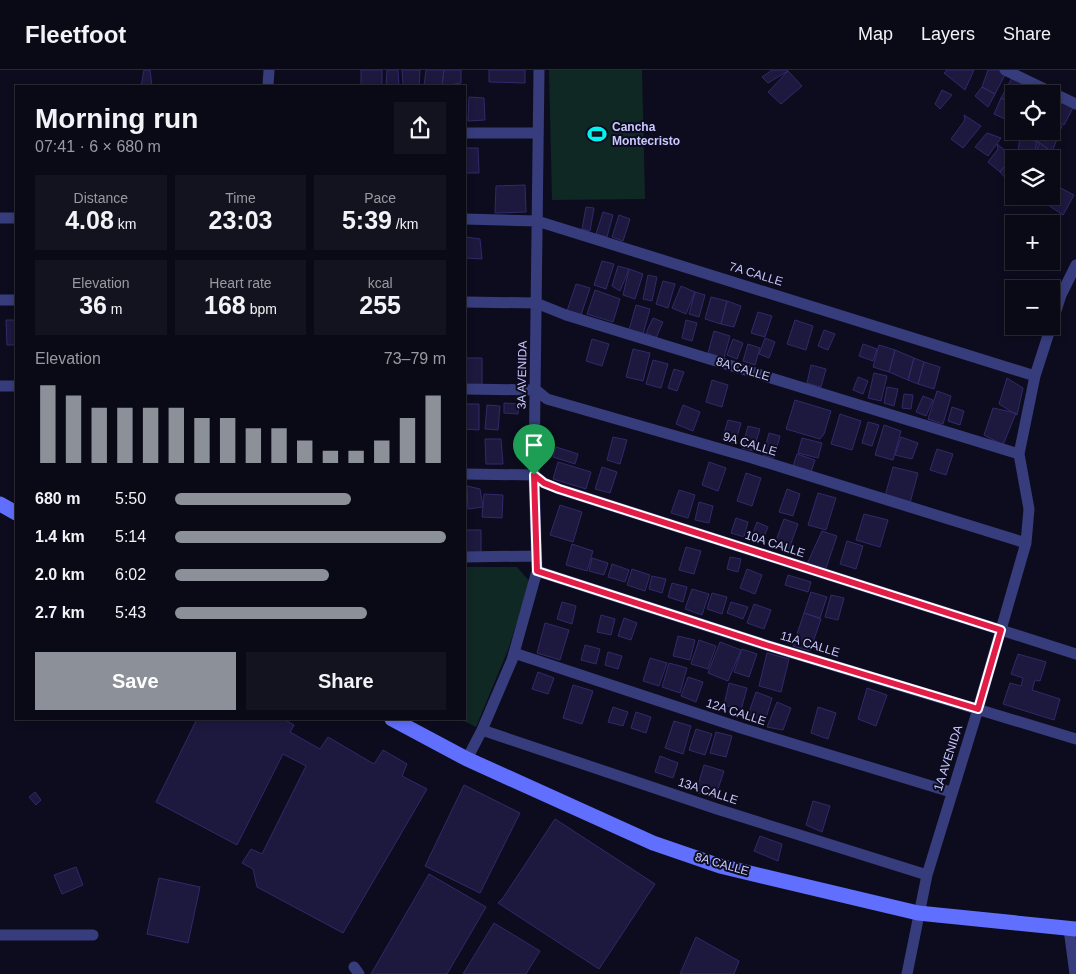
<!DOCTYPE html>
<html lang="en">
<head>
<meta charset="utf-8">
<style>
  :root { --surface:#0a0916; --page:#13121f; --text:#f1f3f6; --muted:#999aa1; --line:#2a2a35; --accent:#8c9099 }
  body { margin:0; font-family:Helvetica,sans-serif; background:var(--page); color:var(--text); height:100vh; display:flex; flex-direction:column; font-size:19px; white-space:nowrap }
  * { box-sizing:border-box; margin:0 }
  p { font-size:16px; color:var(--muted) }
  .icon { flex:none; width:28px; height:28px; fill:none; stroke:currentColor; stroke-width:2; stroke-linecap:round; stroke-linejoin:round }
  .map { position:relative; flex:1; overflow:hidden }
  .sheet { position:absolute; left:15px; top:15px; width:451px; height:635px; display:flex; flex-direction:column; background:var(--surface); border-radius:0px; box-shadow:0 2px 8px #0003,0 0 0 1px var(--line) }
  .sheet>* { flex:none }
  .buttons { position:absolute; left:1005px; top:15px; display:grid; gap:10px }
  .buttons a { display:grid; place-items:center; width:55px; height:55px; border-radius:0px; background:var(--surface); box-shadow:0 2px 8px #0003,0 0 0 1px var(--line); font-size:25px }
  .pin { position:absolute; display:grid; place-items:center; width:42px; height:42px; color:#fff; margin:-51px -21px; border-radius:50% 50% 50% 0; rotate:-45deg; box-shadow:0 0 5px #0007 }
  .pin .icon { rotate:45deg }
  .round { display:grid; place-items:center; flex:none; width:52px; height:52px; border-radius:0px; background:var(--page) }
  .head { display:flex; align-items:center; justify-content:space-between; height:85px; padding:0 20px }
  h1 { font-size:28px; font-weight:800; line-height:38px }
  .figures { display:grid; grid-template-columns:repeat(3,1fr); gap:8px; height:85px; padding:5px 20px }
  .figures div { display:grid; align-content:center; border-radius:0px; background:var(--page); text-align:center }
  .figures b { font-size:25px; font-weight:800 }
  .figures small { font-size:14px; font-weight:400 }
  .figures p { font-size:14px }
  .chart { height:140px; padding:10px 20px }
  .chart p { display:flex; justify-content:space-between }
  .chart svg { width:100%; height:90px; margin-top:5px; stroke:var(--accent); stroke-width:6 }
  .primary-button { display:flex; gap:10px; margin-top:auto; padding:10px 20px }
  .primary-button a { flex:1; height:58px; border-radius:0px; background:var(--accent); color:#fff; font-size:20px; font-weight:800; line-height:58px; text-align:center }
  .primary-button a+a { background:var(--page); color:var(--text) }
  ul { padding:0 20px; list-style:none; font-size:16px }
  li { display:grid; grid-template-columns:80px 60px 1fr; align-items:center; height:38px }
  li i { height:12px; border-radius:6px; background:var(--accent) }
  header { display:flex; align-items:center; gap:30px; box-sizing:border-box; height:70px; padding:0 25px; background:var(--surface); border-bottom:1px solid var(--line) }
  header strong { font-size:24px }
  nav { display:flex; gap:28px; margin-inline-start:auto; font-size:18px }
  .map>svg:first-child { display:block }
</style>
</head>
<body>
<header>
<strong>Fleetfoot</strong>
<nav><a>Map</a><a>Layers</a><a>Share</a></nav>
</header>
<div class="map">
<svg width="1076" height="904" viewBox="0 0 1076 904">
  <rect width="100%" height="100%" fill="#0d0c1e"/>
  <path fill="#0f2824" d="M549,0h93l3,129 -93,1z
    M465,497h52l13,15 -22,68 -32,77 -16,-8h5z"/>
  <path fill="#1c183e" stroke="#302a6a" d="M144,0h6l2,16h-11z
    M361,0h21v16h-21z
    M387,0h11l1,16h-13z
    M402,0h18l-1,16h-16z
    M426,0h18l-2,16h-18z
    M444,0h17v13l-19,3z
    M489,0h36v13l-36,-1z
    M772,0h15l1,1 -20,12 -6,-6z
    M947,0h27l-9,20 -21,-17z
    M988,0h12l6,3 -11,21 -13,-7z
    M788,1l14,15 -21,18 -13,-12z
    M1012,8l18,9 -5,7h-11v8l-13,-4z
    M982,17l13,7 -7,13 -13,-11z
    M942,20l10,5 -12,14 -5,-5z
    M469,27l15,1 1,22 -17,1z
    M1001,28l12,7 -8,14 -11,-5z
    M1063,31l11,5 -10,19 -12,-7z
    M1051,32l8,4 -8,12z
    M1014,39v16l-9,-6z
    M964,45l17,11 -18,22 -12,-9 14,-19z
    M1051,49l11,7 -10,26 -15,-11 6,-10h8z
    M1023,61h20l-6,10z
    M987,63l14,5 -13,18 -13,-9z
    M1020,66l20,7 -7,16 -15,-6z
    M1037,71l15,11 -3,7h-16z
    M997,74l15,12 -12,16 -12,-10 10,-13z
    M465,78h13l1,25h-13z
    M1007,93l7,4v10l-5,5 -9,-10z
    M1051,113l23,12 -11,20 -24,-16 1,-3h11z
    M525,115l1,27 -31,1 1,-27z
    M586,137l8,1 -4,23 -8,-2z
    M603,142l10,3 -6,22 -11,-3z
    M619,145l11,4 -7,22 -11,-4z
    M466,167l14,2 2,20 -16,-1z
    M602,191l12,3 -8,25 -12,-4z
    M618,196l11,3 -9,22 -8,-5z
    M629,199l14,5 -8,25 -12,-4z
    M648,205l9,2 -5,24 -9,-2z
    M663,211l12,3 -7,24 -12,-4z
    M576,214l14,4 -9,27 -14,-4z
    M681,216l14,6 -9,22 -14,-6z
    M595,220l25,9 -7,23 -26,-8z
    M695,222l10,3 -6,22 -10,-3z
    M711,227l16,4 -6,23 -16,-5z
    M727,231l14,5 -7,21 -13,-3z
    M636,235l14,4 -7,25 -14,-4z
    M758,242l14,4 -7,21 -14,-4z
    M653,248l10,4 -7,16 -10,-5z
    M6,250h10v25h-9z
    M686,250l11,3 -5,18 -10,-3z
    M795,250l18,6 -7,24 -19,-6z
    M824,260l11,4 -7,16 -10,-4z
    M714,261l16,5 -6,22 -16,-5z
    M765,268l10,4 -6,16 -10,-4z
    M592,269l17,5 -7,22 -16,-5z
    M733,269l10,4 -6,16 -10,-4z
    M748,274l12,4 -5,17 -12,-4z
    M863,274l14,5 -4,12 -14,-5z
    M879,275l16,5 -6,22 -16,-5z
    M633,279l17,4 -7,28 -17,-4z
    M895,280l19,8 -6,22 -19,-8z
    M465,288h17v27h-17z
    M914,288l10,4 -6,22 -10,-4z
    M653,290l15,4 -7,24 -15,-4z
    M924,292l16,5 -6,22 -16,-5z
    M811,295l15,4 -5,18 -14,-4z
    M674,299l10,3 -7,19 -9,-3z
    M874,303l13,3 -6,25 -13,-3z
    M858,307l10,4 -5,13 -10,-4z
    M1007,308l16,10 -6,27 -18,-11z
    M712,310l16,5 -6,22 -16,-5z
    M887,317l11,2 -4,17 -10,-3z
    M937,321l14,5 -8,28 -15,-5z
    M904,324l9,1 -2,14 -9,-1z
    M923,326l10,4 -7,16 -10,-4z
    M795,330l36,11 -7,23 -4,5 -34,-10z
    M504,333l15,1 -1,10 -14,-1z
    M465,334h14v26l-14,-1z
    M487,335l13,1 -2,24 -13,-1z
    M683,335l17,7 -7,19 -17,-7z
    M952,337l12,4 -4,14 -12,-4z
    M993,338l23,5 -13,32 -19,-10z
    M840,344l21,7 -9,29 -21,-6z
    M728,350l13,3 -6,21 -13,-4z
    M868,352l11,3 -7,21 -10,-3z
    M884,355l17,6 -8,29 -18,-5z
    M748,356l12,3 -7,22 -11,-3z
    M769,363l11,3 -6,22 -11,-3z
    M613,367l14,3 -7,24 -13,-4z
    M901,367l17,6 -6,16 -17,-4z
    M802,368l20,5 -4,15 -20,-5z
    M485,369h16l2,25h-17z
    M556,377l22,7 -3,10 -22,-7z
    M937,379l16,5 -7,21 -16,-5z
    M797,384l18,6 -4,12 -18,-6z
    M558,392l33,10 -5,17 -33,-10z
    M709,392l17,6 -8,23 -16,-6z
    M602,397l15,5 -7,21 -15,-4z
    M893,397l25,6 -8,30 -25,-7z
    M746,403l15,5 -9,28 -15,-5z
    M467,416l13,3 3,18 -15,2z
    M787,419l13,5 -7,22 -14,-4z
    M679,420l16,5 -7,23 -17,-5z
    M818,423l18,5 -10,32 -18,-5z
    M484,424l19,1 -1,23 -20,-1z
    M699,432l14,4 -4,17 -14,-3z
    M560,435l22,7 -9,30 -23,-7z
    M864,444l24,6 -8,27 -24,-7z
    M736,448l12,4 -4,15 -13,-4z
    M784,449l14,5 -9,25 -14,-6z
    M757,452l11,5 -6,15 -11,-4z
    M465,460h16v23h-16z
    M822,461l15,5 -12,35 -18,-7z
    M847,471l16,5 -7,23 -16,-5z
    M572,474l21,7 -6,20 -21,-6z
    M686,477l15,4 -7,23 -15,-4z
    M730,487l11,2 -3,13 -11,-3z
    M592,488l16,5 -4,12 -15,-4z
    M612,494l17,6 -4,12 -17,-5z
    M632,499l18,6 -5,16 -18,-6z
    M747,499l15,6 -7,19 -15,-6z
    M788,505l23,7 -3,10 -23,-7z
    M652,506l14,3 -4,14 -13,-4z
    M672,513l15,4 -4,15 -15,-5z
    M692,519l17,5 -7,21 -17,-6z
    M811,522l16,5 -7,21 -16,-5z
    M712,523l15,4 -5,17 -15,-5z
    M831,525l13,3 -6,22 -13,-3z
    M562,532l14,4 -4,18 -15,-5z
    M731,532l17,5 -5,12 -16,-6z
    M754,534l17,6 -7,19 -17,-6z
    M804,543l17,6 -11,32 -17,-5z
    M601,545l14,4 -4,16 -14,-3z
    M624,548l13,5 -6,17 -13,-4z
    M545,553l24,7 -9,30 -23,-7z
    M678,566l17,4 -5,20 -17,-4z
    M699,570l17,6 -8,23 -17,-5z
    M720,572l21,8 -13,31 -20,-8z
    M585,575l15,4 -4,15 -15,-4z
    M742,579l15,5 -8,23 -15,-5z
    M608,582l14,4 -4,13 -13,-4z
    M767,583l22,6 -8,33 -22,-6z
    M1018,584l28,8 -6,19 -5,-1 -3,10 28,9 -6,21 -51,-16 7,-21 11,3 2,-8 -12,-4z
    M650,588l17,5 -8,23 -16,-5z
    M669,593l18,5 -7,25 -18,-6z
    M538,602l16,6 -6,16 -16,-5z
    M688,607l15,5 -7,20 -15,-6z
    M729,613l18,5 -6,22 -17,-5z
    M573,615l20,6 -11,33 -19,-6z
    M867,618l20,7 -11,31 -18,-7z
    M756,622l16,6 -7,23 -17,-6z
    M777,632l14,6 -8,22 -16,-3z
    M613,637l15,5 -5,14 -15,-4z
    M818,637l18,6 -8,26 -17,-6z
    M636,642l15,5 -5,16 -15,-5z
    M197,649h86l11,6 -4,7 30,17 8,-12 46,27 9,-14 24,14 -5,12 25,13 -84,144 -86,-46 -4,-18 -11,-6 9,-14 11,5 44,-88 -23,-12 -46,91 -81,-43z
    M674,651l17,5 -8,28 -18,-6z
    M696,659l16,5 -7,21 -16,-5z
    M716,662l16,4 -6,21 -16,-4z
    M660,686l18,7 -5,15 -18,-6z
    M704,695l20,6 -9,27 -19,-6z
    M464,715l56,28 -40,80 -55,-27z
    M35,722l6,8 -5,5 -7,-8z
    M813,731l17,5 -8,26 -16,-7z
    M555,749l100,65 -56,85 -101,-66 5,-5z
    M760,766l22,8 -4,17 -24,-10z
    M76,797l7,18 -21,9 -8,-19z
    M429,804l57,33 -39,67h-76z
    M159,808l41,9 -12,56 -41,-9z
    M494,853l46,28 -14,23h-63z
    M696,867l43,24 -5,13h-54z"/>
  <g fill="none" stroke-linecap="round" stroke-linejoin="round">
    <path stroke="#373c7c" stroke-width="11" d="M1005,0l71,34
      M268,16l1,-16
      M465,63h73
      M0,148h16
      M465,149l72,2 498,155
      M0,230h16
      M465,232l71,1 30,12 453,139
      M0,316h16
      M465,319l71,1 11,9 205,59 274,85
      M465,404l69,1 10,8 15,6 517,165
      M465,487l71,-1
      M537,501l229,74 310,94
      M514,583l227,75 210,64
      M482,660l235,79 210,66
      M467,689l15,-29 30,-70 25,-89 -3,-96 5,-405
      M1069,859l6,45
      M0,865h93
      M354,897l5,7
      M907,904l20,-99 51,-166 48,-166 3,-34 -10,-55 16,-78 26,-81 15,-30"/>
    <path stroke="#616ffe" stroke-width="15" d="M0,434l16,9
      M392,649l75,40 186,84 67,23 198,47 158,16"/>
  </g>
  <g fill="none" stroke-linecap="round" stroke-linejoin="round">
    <g stroke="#fff" stroke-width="10">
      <path id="route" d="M534,405l10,8 15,6 442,141 -23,79 -212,-64 -229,-74z"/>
    </g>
    <use href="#route" stroke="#e11d48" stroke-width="6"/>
  </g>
  <defs>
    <g id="stadium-bare" transform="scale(1.5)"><path d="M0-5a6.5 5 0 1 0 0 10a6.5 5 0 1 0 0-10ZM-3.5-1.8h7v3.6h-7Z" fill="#02f2ee" stroke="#0d0c1e" stroke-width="2.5" paint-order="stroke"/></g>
  </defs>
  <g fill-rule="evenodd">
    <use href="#stadium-bare" x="597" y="64"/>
  </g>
  <g text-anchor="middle" stroke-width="4" stroke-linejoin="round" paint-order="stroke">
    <g font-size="12" font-weight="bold" fill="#c9c9ff" stroke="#0d0c1e" text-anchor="start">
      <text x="612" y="61">Cancha<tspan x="612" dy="14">Montecristo</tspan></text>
    </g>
    <g font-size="12" fill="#c9c9ff" stroke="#0d0c1e">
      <text transform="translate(756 204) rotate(17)" y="4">7A CALLE</text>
      <text transform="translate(743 299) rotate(17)" y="4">8A CALLE</text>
      <text transform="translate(522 305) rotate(-89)" y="4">3A AVENIDA</text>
      <text transform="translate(750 374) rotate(17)" y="4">9A CALLE</text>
      <text transform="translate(775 474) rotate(18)" y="4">10A CALLE</text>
      <text transform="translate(810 574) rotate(17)" y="4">11A CALLE</text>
      <text transform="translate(736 642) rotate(18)" y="4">12A CALLE</text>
      <text transform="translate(948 688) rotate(-72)" y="4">1A AVENIDA</text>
      <text transform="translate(708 721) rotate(18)" y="4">13A CALLE</text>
      <text transform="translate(722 794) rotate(16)" y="4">8A CALLE</text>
    </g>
  </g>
</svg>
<div class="buttons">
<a><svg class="icon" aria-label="locate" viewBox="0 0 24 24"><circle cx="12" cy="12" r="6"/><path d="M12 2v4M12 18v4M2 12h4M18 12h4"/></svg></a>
<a><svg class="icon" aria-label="layers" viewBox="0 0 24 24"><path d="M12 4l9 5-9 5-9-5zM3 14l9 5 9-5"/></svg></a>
<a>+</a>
<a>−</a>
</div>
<div class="pin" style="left:534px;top:405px;background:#1e9e55"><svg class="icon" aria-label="arrive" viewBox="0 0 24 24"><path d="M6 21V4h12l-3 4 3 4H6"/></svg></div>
<section class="sheet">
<div class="head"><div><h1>Morning run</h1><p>07:41 · 6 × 680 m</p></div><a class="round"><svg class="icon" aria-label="share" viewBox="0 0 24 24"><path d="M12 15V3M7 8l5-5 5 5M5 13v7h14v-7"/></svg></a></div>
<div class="figures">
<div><p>Distance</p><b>4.08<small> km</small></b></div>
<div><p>Time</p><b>23:03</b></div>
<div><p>Pace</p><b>5:39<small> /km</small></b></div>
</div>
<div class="figures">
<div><p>Elevation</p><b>36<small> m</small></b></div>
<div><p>Heart rate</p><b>168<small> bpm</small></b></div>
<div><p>kcal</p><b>255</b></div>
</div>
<div class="chart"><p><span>Elevation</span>73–79 m</p>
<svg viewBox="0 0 160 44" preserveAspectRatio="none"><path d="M5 44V6M15 44V11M25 44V17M35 44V17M45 44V17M55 44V17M65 44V22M75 44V22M85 44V27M95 44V27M105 44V33M115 44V38M125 44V38M135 44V33M145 44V22M155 44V11"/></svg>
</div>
<ul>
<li><b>680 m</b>5:50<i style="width:65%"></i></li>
<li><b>1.4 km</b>5:14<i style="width:100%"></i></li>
<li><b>2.0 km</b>6:02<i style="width:57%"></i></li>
<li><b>2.7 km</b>5:43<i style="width:71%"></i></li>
</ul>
<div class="primary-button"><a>Save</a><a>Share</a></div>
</section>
</div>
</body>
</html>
